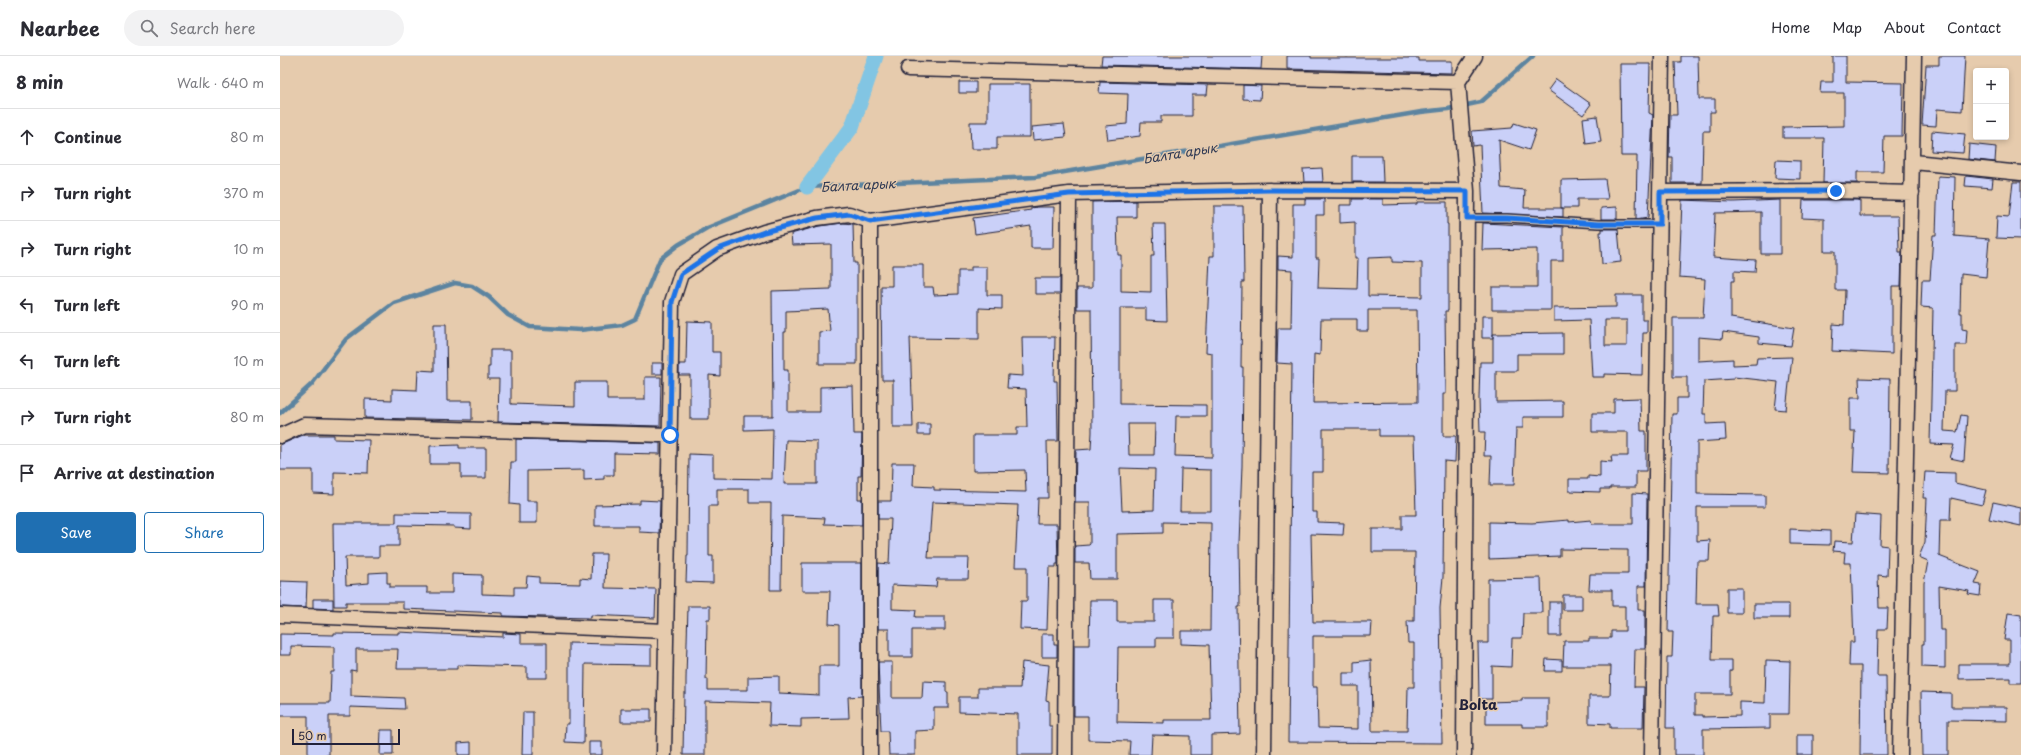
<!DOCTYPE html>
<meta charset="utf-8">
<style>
body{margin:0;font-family:"Playpen Sans",sans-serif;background:#f2f2f3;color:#2b2b33}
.controls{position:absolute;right:12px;top:12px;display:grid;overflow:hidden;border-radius:4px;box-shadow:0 2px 6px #0003}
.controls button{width:36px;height:36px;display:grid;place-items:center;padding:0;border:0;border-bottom:1px solid #e1e1e2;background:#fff;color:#2b2b33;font:20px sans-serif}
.scale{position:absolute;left:12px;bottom:10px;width:108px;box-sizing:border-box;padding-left:4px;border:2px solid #22223b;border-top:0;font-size:11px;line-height:14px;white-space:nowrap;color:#22223b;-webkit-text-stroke:3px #e6cbad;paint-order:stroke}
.stop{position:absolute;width:12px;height:12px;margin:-9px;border:3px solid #1a73e8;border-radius:50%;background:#fff}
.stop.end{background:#1a73e8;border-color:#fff;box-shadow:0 1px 4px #0008}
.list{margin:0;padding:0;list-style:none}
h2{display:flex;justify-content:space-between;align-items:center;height:52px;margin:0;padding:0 16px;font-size:17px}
h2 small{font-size:13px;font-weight:400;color:#7c7c81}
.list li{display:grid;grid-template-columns:26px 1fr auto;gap:12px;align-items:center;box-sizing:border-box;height:56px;padding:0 16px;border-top:1px solid #e1e1e2}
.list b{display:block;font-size:15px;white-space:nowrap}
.list em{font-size:13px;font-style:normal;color:#7c7c81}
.actions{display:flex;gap:8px;padding:12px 16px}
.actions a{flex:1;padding:9px 0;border:1px solid #1f6fb2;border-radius:4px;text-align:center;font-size:14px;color:#1f6fb2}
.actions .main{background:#1f6fb2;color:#fff}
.icon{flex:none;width:22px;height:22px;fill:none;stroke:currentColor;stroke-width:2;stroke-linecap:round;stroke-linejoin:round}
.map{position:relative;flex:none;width:1741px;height:699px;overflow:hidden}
header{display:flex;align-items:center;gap:24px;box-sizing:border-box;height:56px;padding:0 20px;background:#fff;border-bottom:1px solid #e1e1e2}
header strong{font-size:19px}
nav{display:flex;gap:22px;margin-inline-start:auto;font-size:14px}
.search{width:280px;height:36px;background:#f2f2f3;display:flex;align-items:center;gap:10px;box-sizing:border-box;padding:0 14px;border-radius:22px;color:#7c7c81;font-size:15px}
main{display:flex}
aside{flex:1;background:#fff}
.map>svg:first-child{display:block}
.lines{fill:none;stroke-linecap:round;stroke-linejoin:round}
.stream{stroke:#5c84a0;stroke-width:4.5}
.canal{stroke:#82c5e3;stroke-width:15}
.building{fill:#cad0f8;stroke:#22223b;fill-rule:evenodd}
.lane-casing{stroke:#22223b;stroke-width:10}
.street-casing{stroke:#22223b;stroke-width:17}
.lane{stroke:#e6cbad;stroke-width:7}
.street{stroke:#e6cbad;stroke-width:14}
.route{stroke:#1a73e8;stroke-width:5}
.labels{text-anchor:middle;stroke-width:3;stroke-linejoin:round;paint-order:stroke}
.water-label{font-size:13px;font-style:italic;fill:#303a54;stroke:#e6cbad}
.quarter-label{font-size:14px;font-weight:bold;fill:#22223b;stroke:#e6cbad}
</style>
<header>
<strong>Nearbee</strong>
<div class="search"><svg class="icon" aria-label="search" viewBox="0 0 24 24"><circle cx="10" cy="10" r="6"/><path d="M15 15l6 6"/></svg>Search here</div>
<nav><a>Home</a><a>Map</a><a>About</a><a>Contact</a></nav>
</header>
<main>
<aside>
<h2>8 min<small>Walk · 640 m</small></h2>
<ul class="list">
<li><svg class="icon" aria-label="ahead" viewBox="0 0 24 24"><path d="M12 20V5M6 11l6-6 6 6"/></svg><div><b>Continue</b></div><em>80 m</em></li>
<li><svg class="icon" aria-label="right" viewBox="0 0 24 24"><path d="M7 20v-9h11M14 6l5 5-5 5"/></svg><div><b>Turn right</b></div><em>370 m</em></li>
<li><svg class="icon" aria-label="right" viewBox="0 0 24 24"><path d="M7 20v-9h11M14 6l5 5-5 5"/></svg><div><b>Turn right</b></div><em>10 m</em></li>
<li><svg class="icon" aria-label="left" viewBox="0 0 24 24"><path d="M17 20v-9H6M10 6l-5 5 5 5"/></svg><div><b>Turn left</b></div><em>90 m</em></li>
<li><svg class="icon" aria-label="left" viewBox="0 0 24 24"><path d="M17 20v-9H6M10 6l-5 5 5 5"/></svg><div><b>Turn left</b></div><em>10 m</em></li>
<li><svg class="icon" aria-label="right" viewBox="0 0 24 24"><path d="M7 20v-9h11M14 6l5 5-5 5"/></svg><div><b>Turn right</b></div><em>80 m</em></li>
<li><svg class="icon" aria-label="arrive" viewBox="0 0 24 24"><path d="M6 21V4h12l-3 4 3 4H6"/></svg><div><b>Arrive at destination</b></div></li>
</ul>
<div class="actions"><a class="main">Save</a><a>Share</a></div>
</aside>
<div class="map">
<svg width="1741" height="699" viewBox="0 0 1741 699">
<rect width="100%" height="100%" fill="#e6cbad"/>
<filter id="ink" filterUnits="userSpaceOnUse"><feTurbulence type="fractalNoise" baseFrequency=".025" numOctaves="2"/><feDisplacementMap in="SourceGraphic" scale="8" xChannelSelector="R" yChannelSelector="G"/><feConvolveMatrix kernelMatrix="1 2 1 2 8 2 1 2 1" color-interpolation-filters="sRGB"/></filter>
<g filter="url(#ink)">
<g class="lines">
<path class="stream" d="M0,357L32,328L66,283L114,247L175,227L192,230L209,241L228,259L250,271L300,274L342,269L355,263L380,203L398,189L427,172L527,131L755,121L1141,56L1168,53L1201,46L1253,0"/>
<path class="canal" d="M527,131L572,71L596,0"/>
</g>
<path class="building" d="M822,0H982L981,13L821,9Z
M1007,0H1031V2H1139V5H1172V17L1007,13Z
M1401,0H1418L1419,43H1435V56H1430V75H1423L1422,127H1392V101H1389L1390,59H1397L1395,6H1401Z
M1553,0H1566V26L1623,27L1622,80H1604L1603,116H1577V127H1543L1544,82H1503V71L1564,70V37H1540L1541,26H1553Z
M1659,0H1685L1682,55L1657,53L1656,70L1642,69L1646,9H1659Z
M1340,8H1370L1369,57L1373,59L1368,161L1356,163L1357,100H1341Z
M1276,23L1311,48L1303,59L1268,34Z
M679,26H696V37H679Z
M820,26L928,29L927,39H912V60H881V66H861L860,80L828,84L826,70L847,68L848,38L819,37Z
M708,28H750V81H717V93H691L690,66H708Z
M963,29L981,30L980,44L963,43Z
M1317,60L1321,86L1306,88L1303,62Z
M1234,67L1256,74L1249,94L1219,84L1221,132L1245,134L1244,152H1283V161L1203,157L1200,89L1193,90L1192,75L1232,72Z
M784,68L786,81L753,84L752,71Z
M1652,75L1685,78L1683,97L1651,95Z
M1689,88L1716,91L1715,106L1688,103Z
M1072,100H1102L1103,126H1072Z
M1496,104L1520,105V123L1495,122Z
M1042,112L1043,126H1024L1023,113Z
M1658,120L1675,121L1674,180L1709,183L1706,221L1681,218L1680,257H1682V273L1687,274L1686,289H1675V335H1665L1664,375L1677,376L1681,359L1687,360L1684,405L1670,402L1674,389L1650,388L1653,252L1641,251L1642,224H1650L1653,179H1656Z
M1686,120L1713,123L1712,132L1685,130Z
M1325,123L1328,143H1297V152H1281V124Z
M1733,126H1741V183L1716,182L1717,160L1729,161Z
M1025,143H1044V159H1036V202H1039L1038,232L1077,233L1078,202H1075V166L1060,167V149H1072V143H1103V149L1137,148V146H1167V168H1168V255H1165L1166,338H1163V380H1176L1175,406L1164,405L1163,521L1160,552L1162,687L1008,686L1012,308L997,307L998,272H1011L1012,214L998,213V200L1013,201V148H1025ZM1112,201V206L1142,207V241L1088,240V202ZM1088,254H1137L1138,346L1033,347L1034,298L1040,299L1041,263H1077V275H1088ZM1043,373H1099V380H1134L1136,459H1122V473H1092V496H1135L1134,565H1127L1128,587H1134V631H1128L1127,675H1092L1091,604L1074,606V617H1063V630H1078V673L1038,672L1037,631H1033V580H1091L1092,566H1033L1031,478L1063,479L1064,467L1037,466V456H1032V416H1043Z
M1402,144L1453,146L1500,144V198H1481V156L1435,157L1433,201L1476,204L1475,216L1454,215V225H1451V262L1514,272L1511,290L1479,287V281L1443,276L1442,283L1418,281V305L1453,303V309L1476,308L1477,302L1512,301L1506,354L1495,353L1498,326L1454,321V323L1424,325L1423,358H1426V368L1445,367L1446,384L1417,386V438L1485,439V451H1417V485L1430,484L1429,505H1417L1416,548H1438L1439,560H1433L1432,604H1452V615H1450V638H1415V659H1423V661L1460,660V646L1485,647L1486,604L1510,605L1509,658H1490V672L1423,673V699H1394V672H1386L1387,601H1392L1393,576H1388L1392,358H1397V342H1407V321H1393V262H1423L1425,223L1399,221Z
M1523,144H1577L1580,145V160H1618L1619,196H1622L1621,230H1612V298L1552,295L1553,268L1564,269L1565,234H1555V195H1544V163L1522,162Z
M856,145V161H837L838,199H841V235L871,236V200H874L873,168H885L887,265L866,264V252H840V348L926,349V360H896L895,400L932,401V297L926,296L930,200H934V150H963L964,226H962L961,311H963L962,410L959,487L960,551H958L960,678L931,679V699H910V680L872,679L871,699H849L850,685L808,684V660H794V589H809L810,544H837V566H874V544H894V582H876V591H838L837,666L884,667V664H931L929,589L901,588V575H930L931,467L883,466V477L837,478V523H810L809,507H795V490L809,489L810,488V446H795L796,394L811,393L812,376L811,253H797V232H812V146ZM848,368H875L874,399H849ZM840,412L875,413L874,454L842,455ZM901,413L931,414V455H900Z
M758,151H774L773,192H751V170L695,178L693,162L751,154V152Z
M1337,151V163H1321V152Z
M563,167L573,168L574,207H577V308H539V276L550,275L548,253L506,255V276H504V314H508V356H540V331L573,330L574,378H582L581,420H578V443H582V469L544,468L545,462L502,460L501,534H490L491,447H469V433H437V450H429V500H433V527L406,526L407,500H408L409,398L433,399V422L492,423L493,373L464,374V360H493L492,235L551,233V188L512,189L511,178L539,170ZM506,384L537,385V428H504Z
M1203,167L1283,171V205H1271V254H1212V231H1257V193L1202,194Z
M1322,173H1338L1341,206L1322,208L1320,176H1322Z
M612,209H643V231H653L654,239L678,238V215H691V211H707V239H722V253L699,252V283L630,282L633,371H613V324H602L601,230H612Z
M755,222H780V238H755Z
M1336,239H1362V264H1367V277H1363L1362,319L1324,318V321H1312L1309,264L1274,265V252L1336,251ZM1325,264H1347V290H1325Z
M1202,260H1213V282H1202Z
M407,265L432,266V296H440V320L429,319V363H410V319H399V308H406Z
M154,268H166L167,345H192V364L85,362V343L112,344V333L137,334L138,314L154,315Z
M1283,277V298H1237V315H1216V346L1283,345V361H1243V372H1236L1234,429H1210L1211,400H1204L1205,376H1200L1199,343L1200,306H1213V278Z
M742,281H775L774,325H777L778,385H767L768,442H758L757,468H777L778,508H776V511H769L767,574L740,573L741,545H747V511H735L738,449L652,446L648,502H689L688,523H657L656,531L612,529V553L636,554L635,561H665V574H632V601H609V573H598V507L609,508L611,463H598V445H611L612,407H634L633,430L654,431V434L746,436L745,414L693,415V379H737V371H747L746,333L727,332L728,319L743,320Z
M210,294H231V348L295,350V326H327V344H365V321H381L380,370L218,366L219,323H208V311H210Z
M372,307H382V318H372Z
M1579,322L1610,323L1609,417L1573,416L1575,375H1570V342H1580Z
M1360,342L1361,375H1366V415H1356V431H1330V433H1320V436L1289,435V423H1308V420L1320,421V405L1332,406L1331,400H1348V376H1312V357H1334V343Z
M638,368H650V379H638Z
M23,379H54V383L89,384L88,417L54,416V438L33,437V414H0V389Z
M236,383L380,387V398L334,397V419H324V423L304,424V414L247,415V445H257V467H239V449L230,448L231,406H236Z
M179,389V392H206V422H181V408H150V390Z
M1645,416L1675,417V427L1706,434L1702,449L1671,442L1670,464H1660L1659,500L1700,516L1695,528L1701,529L1700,540L1688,538L1689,535L1659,530L1660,574H1665V612L1642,611V588H1644V527L1648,505L1639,501L1645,486L1647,442H1643Z
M1353,437L1367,438L1366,530H1358V554H1365V593H1355L1354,631H1364L1363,672H1330V668L1309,667V640H1330L1331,610H1283L1284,585H1309V582H1331V575H1345V550H1332V534H1309L1310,518H1348V494L1280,493V500L1209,503V466L1252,467L1289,464V466L1311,464L1312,468H1353Z
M360,444L380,445L379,477L359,476V470H315V449L360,448Z
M1713,446L1741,452V470L1709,463Z
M116,457L191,458V473L174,472V470L119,469V490H99V501H65L66,529L89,527V517L107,516V527H110V531H147V537H172V518L202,519V538L234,539V531H246L247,520L259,521V527L300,528V522L311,523L312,498H326L325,532L376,533L375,562L311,559V562L223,560V557L123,553V546H66V550H54L53,467H116Z
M1575,458L1601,460L1600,489L1608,490L1607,520L1598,519L1599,552H1608L1607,573H1598L1597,620H1606L1607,699H1580L1581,610H1569L1570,586H1574L1571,507H1564L1565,496L1553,495L1554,485L1573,486Z
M1510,473L1550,475V489L1510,488Z
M522,507H582V640L568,641L569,662L521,663V671L489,670L490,647L425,645V699H403L404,637H406V623L408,550H430V563H427L426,623H428V634H468V621L499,620V637L539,639V610H559V569L549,568L550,535H522Z
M1261,522L1262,557H1243L1242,582H1232L1231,611L1212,610V643H1199L1198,587H1208V523Z
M0,525L27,526L26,552L0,551Z
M1447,532H1462V557H1447Z
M1283,539H1302V554H1283Z
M33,543H53V553L33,552Z
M1269,546H1281V580H1269Z
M1474,548H1509V562H1474Z
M1728,557L1741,559V627H1730V622L1679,623V608H1730V584H1724Z
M118,576L223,581V577L241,578V587H267V622H247V611L177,609V613H117L118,593H76V615L71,614V640L124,642L125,653L70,651V660H49V699H28V660H0V647H50L51,616H54V591L11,590V599H0V578L54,579V577L118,578Z
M762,578H774V589H777V601H762Z
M289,587L371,589V609L305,608L304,687L285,686L286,668H289Z
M1266,603L1282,604V615H1265Z
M598,606H612V642H642L643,625L666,626V636H668V652H654V674L635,675V699H609L608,675H601Z
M742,606L769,609L766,644L769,645V670H772V699H738V658L679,656V641H698V632H740Z
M1641,636L1671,637V651H1727V665L1668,664V699H1642Z
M1242,642H1268V671H1242V668H1206V646L1242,645Z
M341,653H371V666H341Z
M243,656H253V699H242Z
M101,674H113V699H100Z
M1517,679H1533V699H1517Z
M191,686V699H178V687Z
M309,686H322V699H309Z"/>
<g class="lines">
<defs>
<path id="lane" d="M1187,162H1227L1318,168H1379"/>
<path id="street" d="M628,13L1178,26
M1634,106L1741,117
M1380,136L1555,135L1632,137
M0,380L24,369L390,379
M0,559L386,575
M384,699L392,246L401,218L437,193L484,176L537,162L569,158L590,165L789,138L990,134L1187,135
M590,699V165
M785,699L789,138
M984,699L990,134
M1184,699L1187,135L1178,26L1195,0
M1372,699L1382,0
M1620,699L1634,0"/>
</defs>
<use href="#lane" class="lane-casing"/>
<use href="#street" class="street-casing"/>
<use href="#lane" class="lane"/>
<use href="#street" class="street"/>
</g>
</g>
<g class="lines" filter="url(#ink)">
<path class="route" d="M390,379L392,246L401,218L438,193L484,176L537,162L569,158L590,165L789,138L990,134L1187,135V162H1227L1318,168H1380V136L1556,135"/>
</g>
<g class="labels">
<g class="water-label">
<text transform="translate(900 97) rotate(-9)" y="5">Балта арык</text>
<text transform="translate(578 129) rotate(-3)" y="5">Балта арык</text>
</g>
<g class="quarter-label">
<text x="1198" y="654">Bolta</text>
</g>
</g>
</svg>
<div class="controls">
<button>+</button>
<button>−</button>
</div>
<div class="scale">50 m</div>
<div class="stop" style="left:390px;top:379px"></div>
<div class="stop end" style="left:1556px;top:135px"></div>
</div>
</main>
